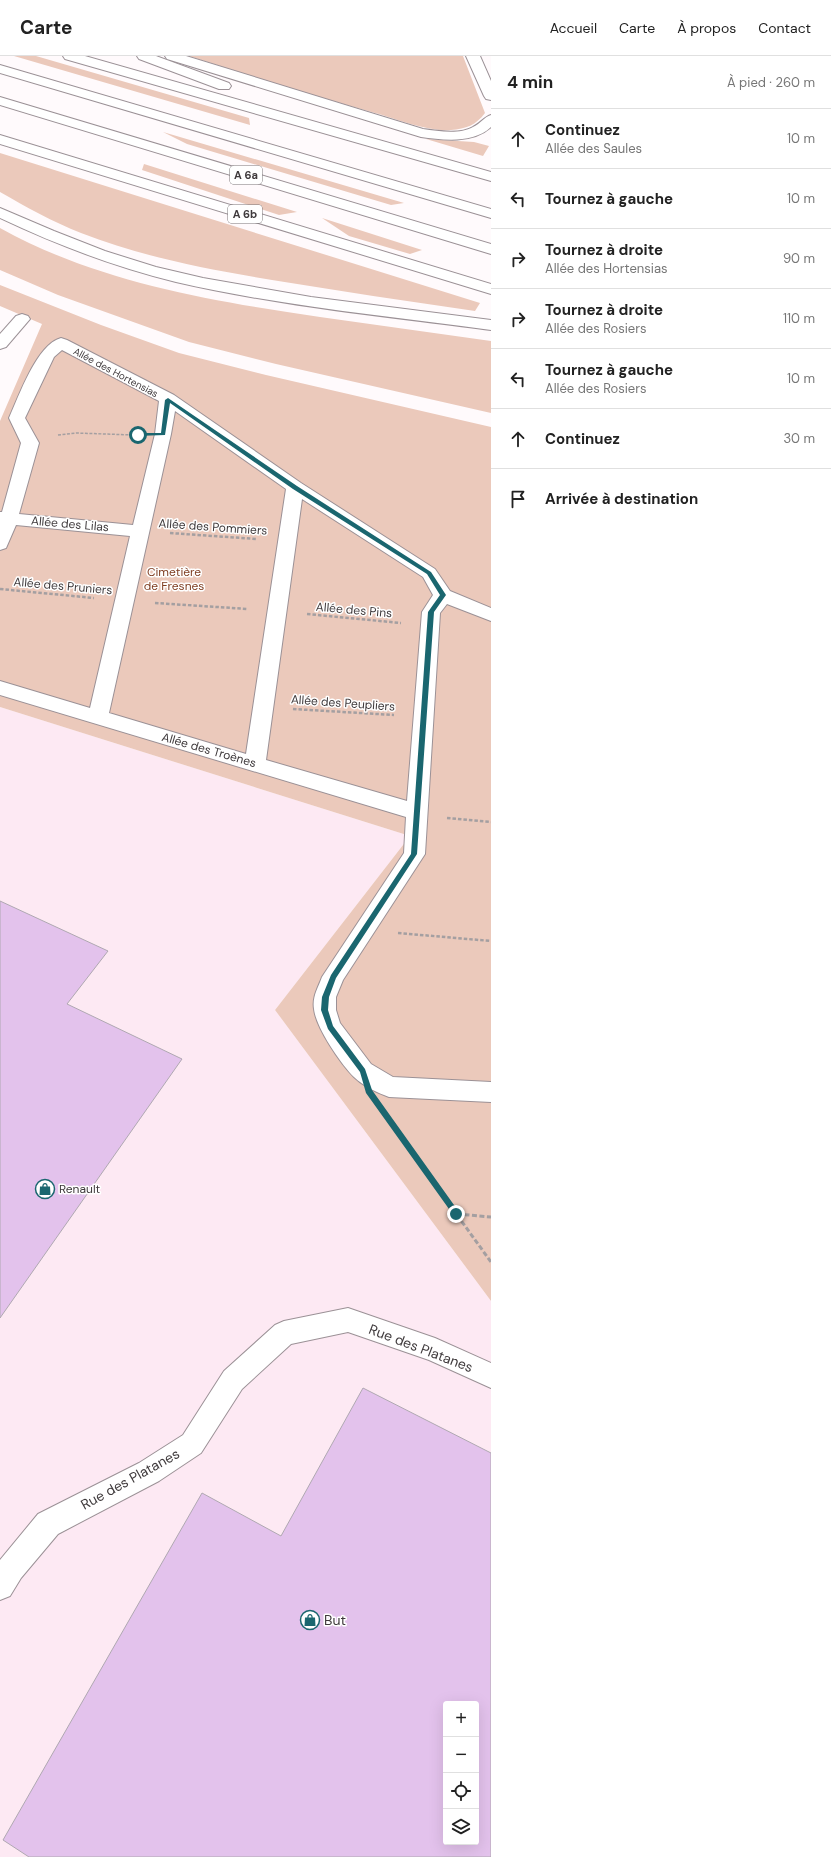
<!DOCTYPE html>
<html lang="fr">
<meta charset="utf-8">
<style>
body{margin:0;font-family:"DM Sans",sans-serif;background:#f2f2f2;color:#222}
.controls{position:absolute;right:12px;bottom:12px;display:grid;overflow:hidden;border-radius:4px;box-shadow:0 4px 16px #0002}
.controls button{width:36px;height:36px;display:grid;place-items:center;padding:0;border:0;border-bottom:1px solid #e0e0e0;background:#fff;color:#222;font:20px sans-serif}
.stop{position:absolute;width:12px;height:12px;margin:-9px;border:3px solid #1a666f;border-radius:50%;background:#fff}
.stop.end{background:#1a666f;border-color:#fff;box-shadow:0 1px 4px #0008}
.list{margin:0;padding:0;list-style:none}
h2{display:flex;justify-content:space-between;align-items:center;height:52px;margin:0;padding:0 16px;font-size:17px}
h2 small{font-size:13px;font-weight:400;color:#767676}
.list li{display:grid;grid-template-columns:26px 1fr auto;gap:12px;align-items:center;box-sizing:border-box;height:60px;padding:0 16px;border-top:1px solid #e0e0e0}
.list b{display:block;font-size:15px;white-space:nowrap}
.list p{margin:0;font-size:13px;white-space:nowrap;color:#767676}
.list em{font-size:13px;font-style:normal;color:#767676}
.icon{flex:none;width:22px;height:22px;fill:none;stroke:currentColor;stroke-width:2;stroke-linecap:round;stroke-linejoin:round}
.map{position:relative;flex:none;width:491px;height:1801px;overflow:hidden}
header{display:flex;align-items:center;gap:24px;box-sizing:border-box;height:56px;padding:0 20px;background:#fff;border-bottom:1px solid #e0e0e0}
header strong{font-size:19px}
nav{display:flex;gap:22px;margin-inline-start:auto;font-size:14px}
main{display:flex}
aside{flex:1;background:#fff}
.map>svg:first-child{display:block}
.built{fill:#fde9f3;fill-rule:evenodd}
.green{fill:#ebc9bb}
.building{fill:#e3c2ec;stroke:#afa8b1;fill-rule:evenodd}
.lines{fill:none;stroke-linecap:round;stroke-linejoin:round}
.lane-casing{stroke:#9b9196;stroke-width:2}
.street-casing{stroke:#9b9196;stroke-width:2}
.highway-casing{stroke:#9b9196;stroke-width:2}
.path-far2{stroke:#a49fa1;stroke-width:1.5;stroke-dasharray:3 1.5;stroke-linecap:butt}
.path-far1{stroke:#a49fa1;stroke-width:2.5;stroke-dasharray:3.5 2;stroke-linecap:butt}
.path{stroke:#a49fa1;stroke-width:3;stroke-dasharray:5 2.5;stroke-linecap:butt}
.lane{fill:#fff;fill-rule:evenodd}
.street{fill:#fff;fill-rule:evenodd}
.highway{fill:#fff;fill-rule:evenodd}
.route{fill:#1a666f}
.labels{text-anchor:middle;stroke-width:3;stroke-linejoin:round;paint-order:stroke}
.far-street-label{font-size:10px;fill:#3f3a3c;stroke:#fff}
.shield{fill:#fff;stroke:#797576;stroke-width:1}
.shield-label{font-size:11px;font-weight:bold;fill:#3f3a3c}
.street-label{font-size:12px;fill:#3f3a3c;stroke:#fff}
.park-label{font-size:12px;fill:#7f3e22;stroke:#fff}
.poi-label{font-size:12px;fill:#3f3a3c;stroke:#fff;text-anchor:start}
.near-street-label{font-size:14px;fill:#3f3a3c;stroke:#fff}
.near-poi-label{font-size:14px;fill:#3f3a3c;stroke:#fff;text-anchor:start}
</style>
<header>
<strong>Carte</strong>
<nav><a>Accueil</a><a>Carte</a><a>À propos</a><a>Contact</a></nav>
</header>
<main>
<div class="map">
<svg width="491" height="1801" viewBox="0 0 491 1801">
<rect width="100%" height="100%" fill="#fffafc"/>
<path class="built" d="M0,651L410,780L275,954L491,1245V1801H0ZM446,1648H476V1786H446Z"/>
<path class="green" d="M14,0H36L249,62L250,69Z
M189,0H463L485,57C476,69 466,73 451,74C428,76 397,63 375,57C312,39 251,20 189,0Z
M163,76L404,147L391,149L187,88Z
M426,83L474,86L489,90L483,100Z
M0,97L480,247L475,255C407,245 339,235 272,224C207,213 142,201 81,177C53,166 26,151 0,136Z
M144,108L297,156L279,159L142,114Z
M322,162L422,194L410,198L349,180Z
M0,172C97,226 211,245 320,261C377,269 434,277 491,285V357L276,308L189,286L58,239L0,214Z
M0,229L101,269L179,297L266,319L491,371V1245L275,954L410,780L0,651V365L42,268L0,250Z"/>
<path class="building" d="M0,845L108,895L67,948L182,1003L0,1262Z
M363,1332L491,1397V1801H29L3,1784L202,1437L281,1480ZM446,1648H476V1786H446Z"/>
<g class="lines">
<defs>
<path id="lane" d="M165,0H186L423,73C438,75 459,79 473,71C480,68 484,61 491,59V71C473,88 443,84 421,81L167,3Z
M466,0H480L491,25V44L486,43L484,40Z
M61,282L67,284L174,339L301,427L435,513L450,535L491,552V565L447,548L440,557L425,798L343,924L336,941V954L340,967L371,1008L393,1021L491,1026V1046L389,1041C378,1037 363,1030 354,1021C341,1008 316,972 314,953C312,941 318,932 322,921L404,797L406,761L0,639V625L90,652L130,480L16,469L6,492L0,494V456H2L21,387L9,362C19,340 37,288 61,282ZM62,294L159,345L155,378L133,469L19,458L39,387L25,362L54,301ZM175,355L286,433L246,698L109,657L171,378ZM302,443L423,521L433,539L422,556L407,745L266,704Z
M348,1252L435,1282L491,1307V1332L429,1304L348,1276L291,1288L242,1333L201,1397L159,1425L58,1478L21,1522L10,1540L0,1544V1504L38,1458L139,1407L183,1379L224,1315L275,1269L284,1265Z"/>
<path id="street" d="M22,258L28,260L30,263L6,291L0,293V278L16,260Z"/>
<path id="highway" d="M63,0H85L491,116V125L65,3Z
M137,0H156L229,27L231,30L229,33H219L139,3Z
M0,9L491,153V162L0,17Z
M0,41L491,188V198L0,49Z
M0,79L491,228V238L0,88Z
M0,152L54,175L105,195L156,211L203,222L311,241L491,264V274C386,260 280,250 176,226C115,211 57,189 0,162Z"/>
</defs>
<use href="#lane" class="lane-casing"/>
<use href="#street" class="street-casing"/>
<use href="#highway" class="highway-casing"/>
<path class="path-far2" d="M58,379L76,377L134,379"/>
<path class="path-far1" d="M170,477L257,483
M0,533L94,542
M155,547L248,553
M307,558L401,567
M293,653L394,659
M447,762L491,766
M398,877L491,885"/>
<path class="path" d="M387,1062L491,1206
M457,1158L491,1161"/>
<use href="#lane" class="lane"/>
<use href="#street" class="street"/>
<use href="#highway" class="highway"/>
</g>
<path class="route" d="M168,342L297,430L431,516L446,539L434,556L417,798L336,922L329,941L328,954L333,970L365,1013L372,1034L459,1156L460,1158L456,1161L454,1160L366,1037L360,1016L328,973L321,954L322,941L331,919L411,798L428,556L440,539L427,518L293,433L170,347L165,379L136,380L138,377H161L165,344Z"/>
<defs>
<symbol id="shop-ring" viewBox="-11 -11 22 22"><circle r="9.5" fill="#fff" stroke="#1a666f" stroke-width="1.5"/><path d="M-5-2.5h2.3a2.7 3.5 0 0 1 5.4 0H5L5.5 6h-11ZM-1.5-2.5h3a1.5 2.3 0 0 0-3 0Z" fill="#1a666f"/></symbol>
</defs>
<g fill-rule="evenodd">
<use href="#shop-ring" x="34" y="1122" width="22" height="22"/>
<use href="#shop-ring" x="299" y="1553" width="22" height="22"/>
</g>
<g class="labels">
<g class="far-street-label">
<text transform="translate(116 316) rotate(28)" y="4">Allée des Hortensias</text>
</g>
<g class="shield">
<rect x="230" y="110" width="32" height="18" rx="3"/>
<rect x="228" y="149" width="34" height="18" rx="3"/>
</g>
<g class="shield-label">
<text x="246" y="123">A 6a</text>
<text x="245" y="162">A 6b</text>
</g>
<g class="street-label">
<text transform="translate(70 468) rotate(5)" y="4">Allée des Lilas</text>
<text transform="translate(213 471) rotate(4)" y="4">Allée des Pommiers</text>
<text transform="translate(63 530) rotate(5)" y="4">Allée des Pruniers</text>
<text transform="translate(354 554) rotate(5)" y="4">Allée des Pins</text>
<text transform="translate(343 647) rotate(4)" y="4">Allée des Peupliers</text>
<text transform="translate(209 694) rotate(16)" y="4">Allée des Troènes</text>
</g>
<g class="park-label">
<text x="174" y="520">Cimetière<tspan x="174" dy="14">de Fresnes</tspan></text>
</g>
<g class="poi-label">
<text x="59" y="1137">Renault</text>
</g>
<g class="near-street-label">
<text transform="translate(421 1292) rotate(21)" y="5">Rue des Platanes</text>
<text transform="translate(130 1423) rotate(-29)" y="5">Rue des Platanes</text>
</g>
<g class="near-poi-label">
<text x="324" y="1569">But</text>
</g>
</g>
</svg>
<div class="controls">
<button>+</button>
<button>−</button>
<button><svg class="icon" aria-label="locate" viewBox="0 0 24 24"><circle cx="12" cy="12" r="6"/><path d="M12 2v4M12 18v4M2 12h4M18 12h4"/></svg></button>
<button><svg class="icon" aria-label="layers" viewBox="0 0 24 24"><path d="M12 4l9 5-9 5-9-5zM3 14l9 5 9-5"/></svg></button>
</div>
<div class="stop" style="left:138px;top:379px"></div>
<div class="stop end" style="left:456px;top:1158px"></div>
</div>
<aside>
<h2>4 min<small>À pied · 260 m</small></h2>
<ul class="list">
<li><svg class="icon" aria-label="ahead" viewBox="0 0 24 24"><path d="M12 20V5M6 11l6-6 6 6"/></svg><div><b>Continuez</b><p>Allée des Saules</p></div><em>10 m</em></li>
<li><svg class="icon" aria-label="left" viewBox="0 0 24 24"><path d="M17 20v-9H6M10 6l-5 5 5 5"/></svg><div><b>Tournez à gauche</b></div><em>10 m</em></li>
<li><svg class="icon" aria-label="right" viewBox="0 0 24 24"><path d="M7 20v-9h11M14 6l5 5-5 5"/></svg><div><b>Tournez à droite</b><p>Allée des Hortensias</p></div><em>90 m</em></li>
<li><svg class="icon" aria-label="right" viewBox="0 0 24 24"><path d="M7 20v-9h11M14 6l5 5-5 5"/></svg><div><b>Tournez à droite</b><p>Allée des Rosiers</p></div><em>110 m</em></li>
<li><svg class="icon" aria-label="left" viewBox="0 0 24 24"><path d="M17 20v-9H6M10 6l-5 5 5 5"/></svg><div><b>Tournez à gauche</b><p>Allée des Rosiers</p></div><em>10 m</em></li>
<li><svg class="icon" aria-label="ahead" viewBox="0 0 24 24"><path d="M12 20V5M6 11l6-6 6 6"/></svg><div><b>Continuez</b></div><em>30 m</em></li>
<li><svg class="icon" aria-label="arrive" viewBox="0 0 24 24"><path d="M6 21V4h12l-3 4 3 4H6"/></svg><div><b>Arrivée à destination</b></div></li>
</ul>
</aside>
</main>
